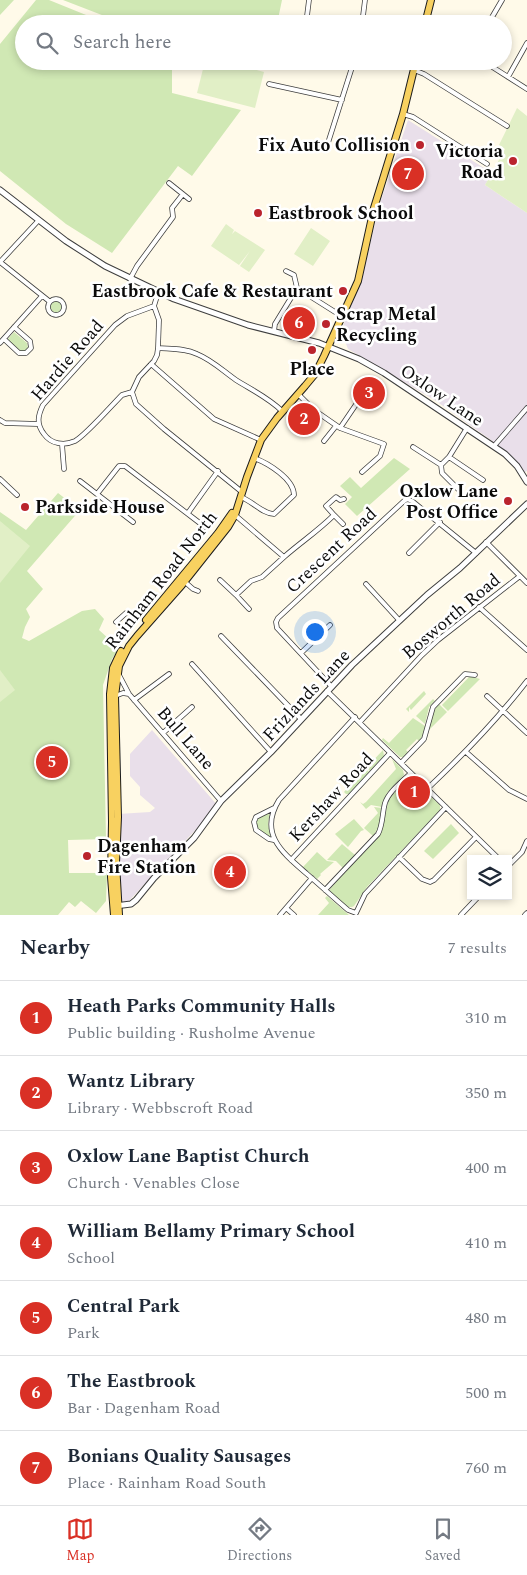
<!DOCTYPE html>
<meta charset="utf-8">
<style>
body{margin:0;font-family:Spectral,serif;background:#f2f2f3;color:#1f2937}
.controls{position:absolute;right:15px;bottom:15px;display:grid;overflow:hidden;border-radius:0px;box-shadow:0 2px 8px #0003}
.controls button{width:45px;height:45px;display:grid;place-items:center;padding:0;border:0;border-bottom:1px solid #e0e1e3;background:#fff;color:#1f2937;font:25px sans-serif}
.you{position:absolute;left:314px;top:631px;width:18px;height:18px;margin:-12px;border:4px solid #fff;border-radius:50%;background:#1a73e8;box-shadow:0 0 0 8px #1a73e833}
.badge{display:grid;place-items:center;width:32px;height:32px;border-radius:50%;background:#d93025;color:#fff;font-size:16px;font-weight:700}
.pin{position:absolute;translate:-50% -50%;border:2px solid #fff;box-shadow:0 1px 5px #0006}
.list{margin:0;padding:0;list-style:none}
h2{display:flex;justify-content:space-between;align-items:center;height:65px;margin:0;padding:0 20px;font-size:21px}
h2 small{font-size:16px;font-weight:400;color:#747a83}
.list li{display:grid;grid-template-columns:32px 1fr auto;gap:15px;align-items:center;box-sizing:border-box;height:75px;padding:0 20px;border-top:1px solid #e0e1e3}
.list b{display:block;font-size:19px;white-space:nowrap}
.list p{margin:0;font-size:16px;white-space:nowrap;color:#747a83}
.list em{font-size:16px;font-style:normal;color:#747a83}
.icon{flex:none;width:28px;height:28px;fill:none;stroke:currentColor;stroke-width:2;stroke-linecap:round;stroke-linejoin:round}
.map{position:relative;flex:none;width:527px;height:915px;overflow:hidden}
.search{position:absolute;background:#fff;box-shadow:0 2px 8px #0003;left:15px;right:15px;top:15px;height:55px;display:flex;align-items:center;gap:12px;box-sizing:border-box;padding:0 18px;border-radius:28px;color:#747a83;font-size:19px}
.sheet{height:590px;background:#fff}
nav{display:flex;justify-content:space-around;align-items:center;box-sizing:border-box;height:70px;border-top:1px solid #e0e1e3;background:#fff;font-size:14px;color:#747a83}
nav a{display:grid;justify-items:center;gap:2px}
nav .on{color:#d93025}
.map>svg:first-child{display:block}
.industrial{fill:#e9dfea}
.green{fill:#d0e8b4}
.pitch{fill:#e1efc6}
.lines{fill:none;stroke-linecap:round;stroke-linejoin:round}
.minor-casing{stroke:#3e3e3e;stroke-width:5.5}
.tertiary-casing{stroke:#3e3e3e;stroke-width:7}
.primary-casing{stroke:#1c1c1c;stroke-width:8}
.minor{stroke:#fff;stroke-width:4}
.tertiary{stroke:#fff;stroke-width:5}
.primary{stroke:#f8d160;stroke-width:6}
.poi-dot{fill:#ba242d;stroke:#fff;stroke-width:2}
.labels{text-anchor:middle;stroke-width:5;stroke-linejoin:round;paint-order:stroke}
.poi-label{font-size:18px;font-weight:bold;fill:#0b0b0b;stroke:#fff;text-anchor:end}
.street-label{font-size:18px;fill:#0b0b0b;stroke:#fff}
</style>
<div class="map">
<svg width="527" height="915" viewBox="0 0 527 915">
<rect width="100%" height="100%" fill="#fffae9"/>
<path class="industrial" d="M408,120L492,173L485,185L527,213V471L523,473L498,445L436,401L348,349L341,331L362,278L380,203Z
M152,730L218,806L126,904L119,902L121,888L118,814L150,812L155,808L140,795V787L130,776V754Z"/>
<path class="green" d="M0,0H14L0,15Z
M36,0H49L91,17L114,24H24V61H172V93L241,110L192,176L178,166L112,253L66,224L0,171V44Z
M63,0H282L277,24H139L107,17Z
M49 307a7 7 0 1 1 14 0a7 7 0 1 1-14 0Z
M14,332L27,343L28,348L25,352L20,351L7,340Z
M394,458L410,469L357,516L345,504L352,497L340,486L350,477L361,488Z
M58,493L80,510L27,571L43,589L26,609L30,617L25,627L22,638L29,641L82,611L95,609L104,619L99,630L119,648L112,659L103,685L106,839L68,840L69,873H107L106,901L96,913L81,901L75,907L69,902L58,915H0V512L26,530Z
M470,676L480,679L448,711L442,705Z
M424,691L426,694L411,710L409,707V712L406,709Z
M433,699L435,701L429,707L425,724L416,716Z
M438,703L447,712L428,731L432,711Z
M413,718L425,726L423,735L419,741L417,739L406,750L408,752L403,757H400L382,740L383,738L389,743Z
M383,750L384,756L370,771L366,768Z
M392,759L403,770L404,775L387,793L382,807L371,805L366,809L360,802L363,804L366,802L396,769Z
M366,768L369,772L349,794H346L344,792Z
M410,778L440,805V810L367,887L354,906L352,907H347L330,892V889L381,833L389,798Z
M374,807L382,808L379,827L373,836L364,828L378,813Z
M270,812L268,824L271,837H269L257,829C255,816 259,817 270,812Z
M354,819L364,830L361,831L348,847L335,834Z
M451,824L459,833L433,859L424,851Z
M342,844L355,855L343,868L336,861L327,860Z
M317,852L327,861L334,862L320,874L321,875L317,879L303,867Z
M327,896L349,915H318L329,903L325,898Z"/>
<path class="pitch" d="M205,61H223L264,72L255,108L197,93Z
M517,108L527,116V213L485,185L505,149L499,145Z
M226,224L234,230L232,234L235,231L265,250L249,272L240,266L250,251L239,265L211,246Z
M311,228L330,241L313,266L294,254Z
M0,521L30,546L0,583Z
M0,670L15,690L0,702Z"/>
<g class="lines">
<defs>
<path id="minor" d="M283,24H284
M306,24L309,0
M362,24L365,0
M414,24L415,21
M488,24L502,0
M398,61L415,67
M483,61L527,89
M414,70L424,74L507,126
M508,77L527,43
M269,84L342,100
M403,114L413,117L487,164
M327,146L354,61
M169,183L189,199
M38,221L0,262L49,301
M286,271L294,275L297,288
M130,279L137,266L173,217L172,208L183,194
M158,293L154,306L159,320L158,348L157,355L154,361L139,377L132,392L136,404L164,429L242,492
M48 307a8 8 0 1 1 16 0a8 8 0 1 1-16 0Z
M274,331L275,324L297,288L343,317
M4,339L19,353H26L31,348L30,341L14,327
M0,343L42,296
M158,348C171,349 185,348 197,354C212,360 223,371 236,380C252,390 269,398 282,411
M151,364L214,419L261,440
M132,392L122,395C113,404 85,436 75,441C64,446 51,444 44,434C36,424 38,415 43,405L115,325L127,316L154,306
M298,394L314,410L340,428L384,444L380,456L362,472
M0,420L5,423L38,424
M340,428L357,403
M324,441L336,426
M62,444L64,469
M494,446L527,408
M413,447L441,465
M449,457L483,480
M441,465L449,457L467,428
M441,465L442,473L458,489
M0,479L17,495
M80,481L133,522
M97,494L119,466H125L205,527
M241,497C252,501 263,514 274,514L294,495C294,479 268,463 254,458
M188,513L218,471
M235,515L284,557C301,542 318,531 334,515L326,506L336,497L340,500L344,499
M334,515L343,524
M486,542L527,583
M409,553L440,522
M220,580L236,595
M185,582L193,589L198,591
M366,584L399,620
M479,607L527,650
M249,609L236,595L251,581L262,577L284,557
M116,622L126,613
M221,636L301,719
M301,653L330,625
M192,664L271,752
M119,675L129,694L221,801
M331,686L277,628L276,622L278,618L404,501L407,499L412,501L476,553
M327,691L499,859
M115,696L123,693L129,694
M487,696L527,733
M134,700L169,674
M355,717L279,800C258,834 283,853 307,874C321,886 334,898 348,910L356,913
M360,722L422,655L438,640L520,576
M163,733L192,707
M466,752L509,790L527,799
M401,763L424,739L433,707L465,674L475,675
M427,789C463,755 497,720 527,681
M274,808L256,817L254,822L256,830L269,839L274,840
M399,857L422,879L430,882L434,880L476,837
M291,860L390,753
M508,866L522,852L527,841
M325,890L378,834C383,825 382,814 385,803C389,791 402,782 411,773
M286,908L294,915
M356,913L365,894L446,807
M280,915L312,878
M461,915L479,896
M525,915L527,913"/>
<path id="tertiary" d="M0,190L66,241L105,266L174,299L248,325L319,343L359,359L384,373L505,454L517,466L527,482
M115,906L131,904L136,900L154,878L194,838L221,801L271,752L352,665L427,595L460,568L527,504"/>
<path id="primary" d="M425,24L431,0
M146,620L218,533L232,513
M114,915L111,877L112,822L110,694L113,668L121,651
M119,915L116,863L118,817L115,696L119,666L129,646L137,636L182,585L228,527L235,515L247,477L261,440L277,418L305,386L315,374L324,356L358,281L374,208L403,114L416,61"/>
</defs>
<use href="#minor" class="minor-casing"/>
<use href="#tertiary" class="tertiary-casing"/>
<use href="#primary" class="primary-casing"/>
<use href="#minor" class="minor"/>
<use href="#tertiary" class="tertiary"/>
<use href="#primary" class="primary"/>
</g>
<g class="poi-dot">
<circle cx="420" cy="145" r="5"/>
<circle cx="513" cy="161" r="5"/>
<circle cx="258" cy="213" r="5"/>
<circle cx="343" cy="291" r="5"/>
<circle cx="326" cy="324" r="5"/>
<circle cx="312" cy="350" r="5"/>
<circle cx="508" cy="501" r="5"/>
<circle cx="25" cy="507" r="5"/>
<circle cx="87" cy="856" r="5"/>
</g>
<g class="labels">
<g class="poi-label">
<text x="410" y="151">Fix Auto Collision</text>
<text x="503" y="157">Victoria<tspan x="503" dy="21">Road</tspan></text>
<text x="268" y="219" text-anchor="start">Eastbrook School</text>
<text x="333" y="297">Eastbrook Cafe &amp; Restaurant</text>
<text x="336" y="320" text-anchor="start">Scrap Metal<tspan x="336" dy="21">Recycling</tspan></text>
<text x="312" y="375" text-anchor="middle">Place</text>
<text x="498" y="497">Oxlow Lane<tspan x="498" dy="21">Post Office</tspan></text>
<text x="35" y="513" text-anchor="start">Parkside House</text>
<text x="97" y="852" text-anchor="start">Dagenham<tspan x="97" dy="21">Fire Station</tspan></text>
</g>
<g class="street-label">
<text transform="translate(67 360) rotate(-49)" y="6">Hardie Road</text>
<text transform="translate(442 395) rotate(34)" y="6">Oxlow Lane</text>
<text transform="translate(331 550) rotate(-43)" y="6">Crescent Road</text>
<text transform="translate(161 580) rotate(-52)" y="6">Rainham Road North</text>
<text transform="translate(451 616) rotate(-40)" y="6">Bosworth Road</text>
<text transform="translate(306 695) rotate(-47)" y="6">Frizlands Lane</text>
<text transform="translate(186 738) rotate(49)" y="6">Bull Lane</text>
<text transform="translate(331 797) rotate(-47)" y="6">Kershaw Road</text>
</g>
</g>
</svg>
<div class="controls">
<button><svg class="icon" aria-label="layers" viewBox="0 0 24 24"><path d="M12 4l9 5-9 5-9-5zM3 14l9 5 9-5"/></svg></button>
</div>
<div class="you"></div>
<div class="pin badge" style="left:414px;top:792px">1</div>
<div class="pin badge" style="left:304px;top:419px">2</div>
<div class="pin badge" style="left:369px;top:393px">3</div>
<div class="pin badge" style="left:230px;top:872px">4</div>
<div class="pin badge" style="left:52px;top:762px">5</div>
<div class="pin badge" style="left:299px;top:323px">6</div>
<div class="pin badge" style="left:408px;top:174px">7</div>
<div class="search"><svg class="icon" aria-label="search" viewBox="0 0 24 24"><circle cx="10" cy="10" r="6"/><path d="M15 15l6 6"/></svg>Search here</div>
</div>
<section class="sheet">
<h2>Nearby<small>7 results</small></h2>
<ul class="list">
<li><span class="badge">1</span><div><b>Heath Parks Community Halls</b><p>Public building · Rusholme Avenue</p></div><em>310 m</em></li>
<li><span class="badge">2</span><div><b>Wantz Library</b><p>Library · Webbscroft Road</p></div><em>350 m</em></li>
<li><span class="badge">3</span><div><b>Oxlow Lane Baptist Church</b><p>Church · Venables Close</p></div><em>400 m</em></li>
<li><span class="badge">4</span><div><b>William Bellamy Primary School</b><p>School</p></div><em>410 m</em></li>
<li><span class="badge">5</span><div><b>Central Park</b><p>Park</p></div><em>480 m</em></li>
<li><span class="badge">6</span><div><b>The Eastbrook</b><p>Bar · Dagenham Road</p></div><em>500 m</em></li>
<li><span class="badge">7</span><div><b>Bonians Quality Sausages</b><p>Place · Rainham Road South</p></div><em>760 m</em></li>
</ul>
</section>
<nav>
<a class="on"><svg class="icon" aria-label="map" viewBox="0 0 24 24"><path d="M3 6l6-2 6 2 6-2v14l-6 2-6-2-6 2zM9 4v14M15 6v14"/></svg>Map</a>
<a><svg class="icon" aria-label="directions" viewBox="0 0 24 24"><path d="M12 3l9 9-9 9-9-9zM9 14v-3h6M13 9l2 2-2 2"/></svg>Directions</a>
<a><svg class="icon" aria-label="saved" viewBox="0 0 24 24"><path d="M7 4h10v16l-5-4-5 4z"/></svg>Saved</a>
</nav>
